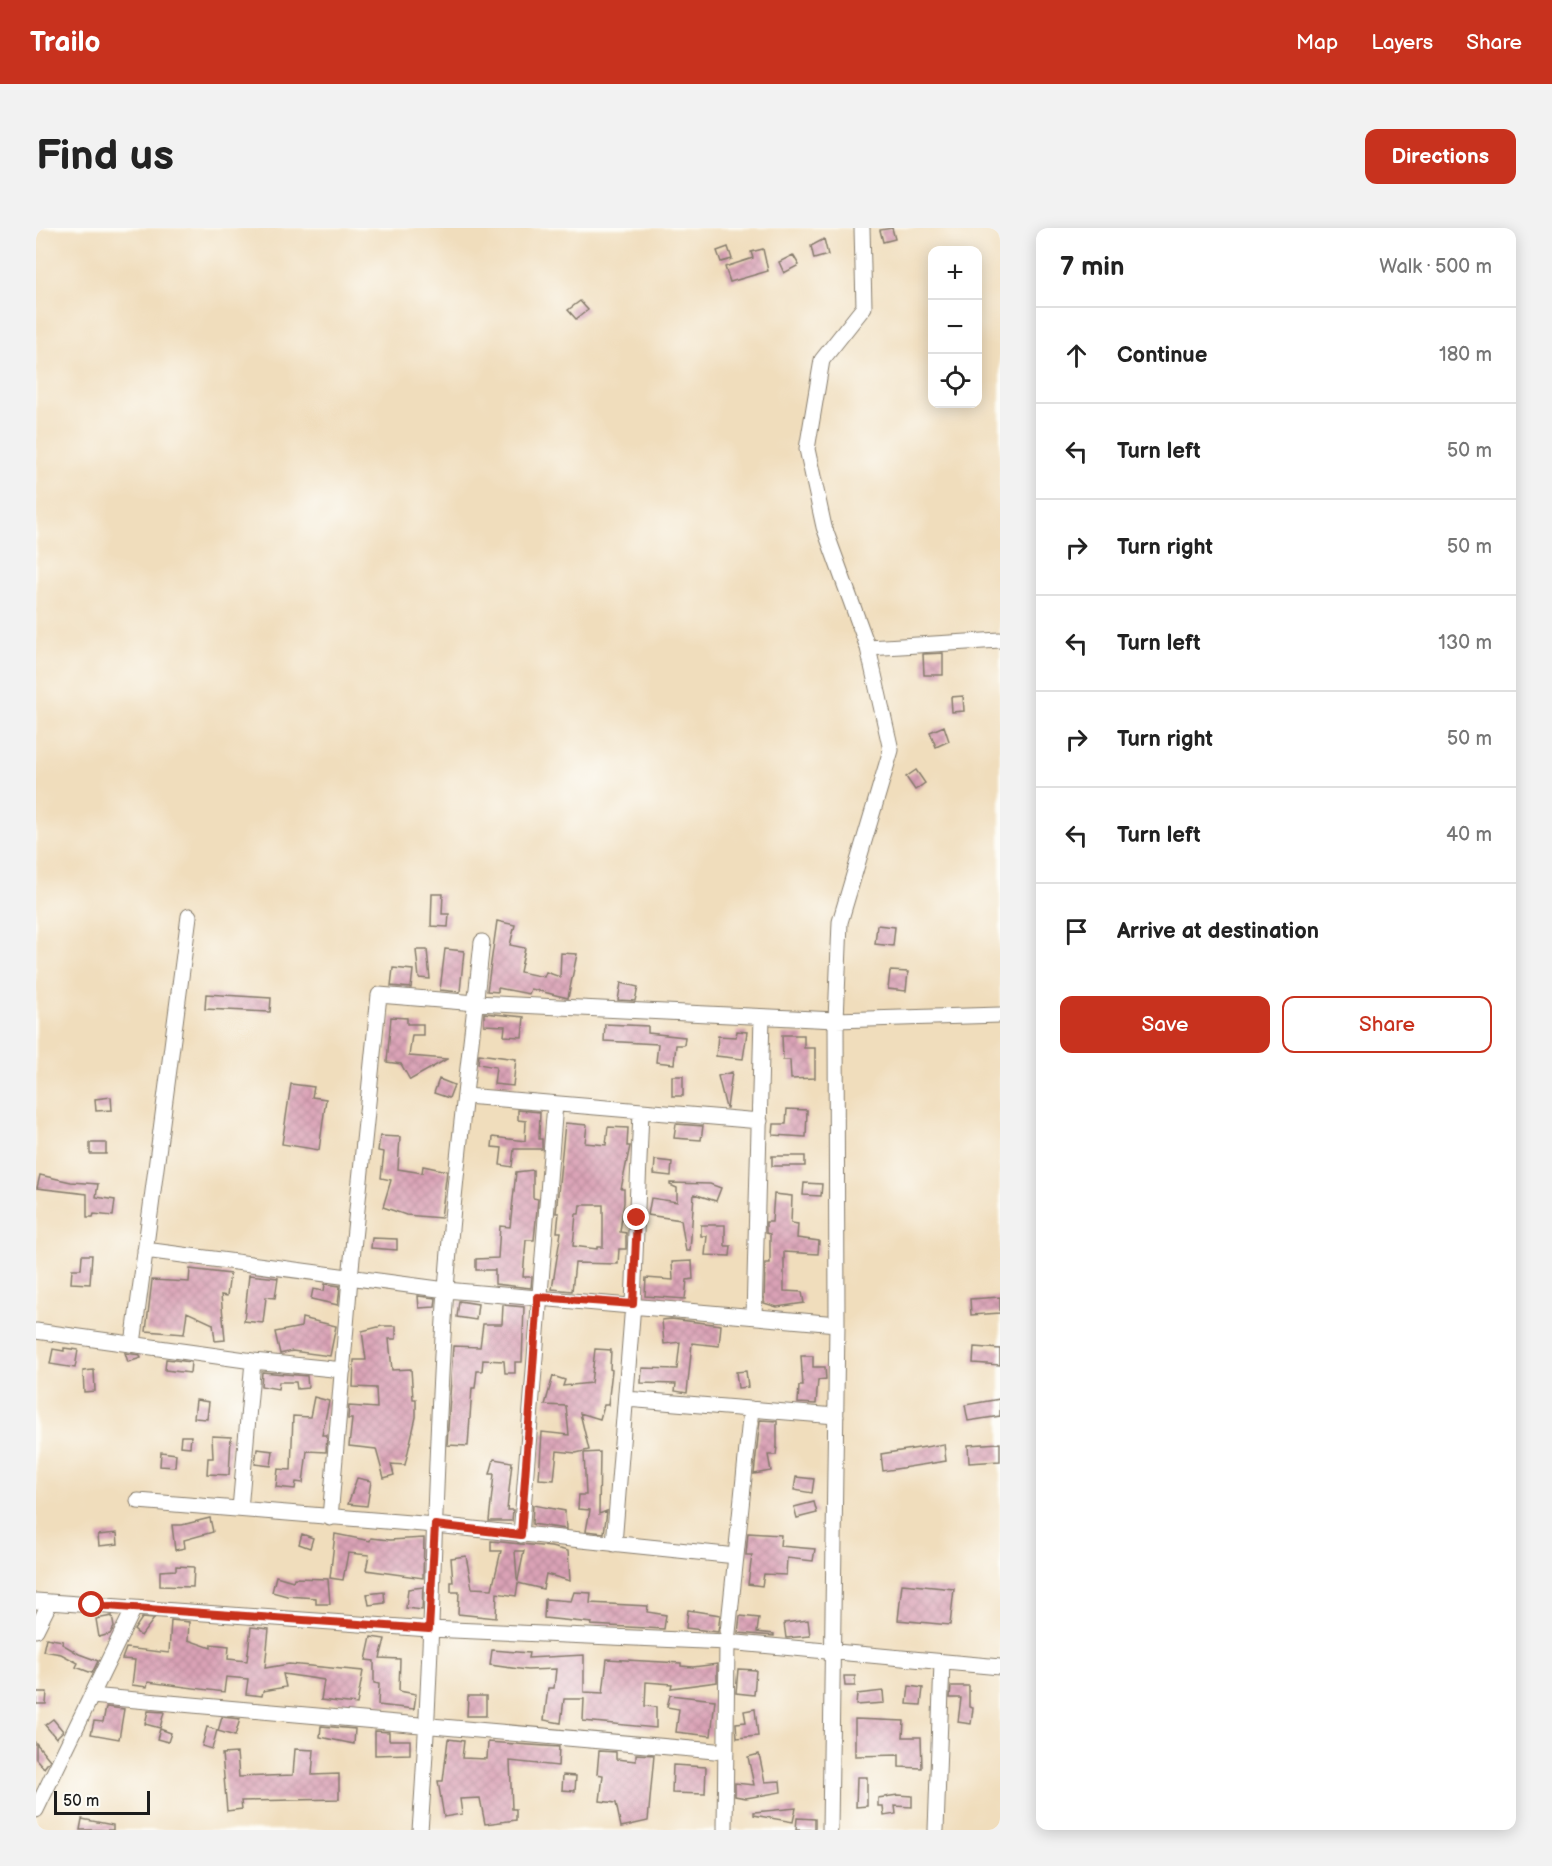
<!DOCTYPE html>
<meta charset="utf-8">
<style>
body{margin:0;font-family:"Balsamiq Sans",sans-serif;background:#f2f2f2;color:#222}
.controls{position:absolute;right:18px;top:18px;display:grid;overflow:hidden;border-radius:12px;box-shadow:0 3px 15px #0003}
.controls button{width:54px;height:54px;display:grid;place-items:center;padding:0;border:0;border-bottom:2px solid #e0e0e0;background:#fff;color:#222;font:30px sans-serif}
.scale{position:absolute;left:18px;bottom:15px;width:96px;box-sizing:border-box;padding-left:6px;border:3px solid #1c1c1c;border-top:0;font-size:16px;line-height:21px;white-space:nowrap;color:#1c1c1c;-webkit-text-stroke:4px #fdfcf7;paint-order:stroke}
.stop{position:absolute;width:18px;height:18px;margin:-14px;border:4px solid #c8321e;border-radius:50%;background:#fff}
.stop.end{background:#c8321e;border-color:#fff;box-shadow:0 2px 6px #0008}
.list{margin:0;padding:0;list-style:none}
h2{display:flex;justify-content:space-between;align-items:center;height:78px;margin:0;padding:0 24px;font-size:26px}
h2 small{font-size:20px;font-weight:400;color:#767676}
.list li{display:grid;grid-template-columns:39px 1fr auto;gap:18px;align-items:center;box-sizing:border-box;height:96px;padding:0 24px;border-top:2px solid #e0e0e0}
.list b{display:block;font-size:22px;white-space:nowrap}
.list em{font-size:20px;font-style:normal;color:#767676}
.actions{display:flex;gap:12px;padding:18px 24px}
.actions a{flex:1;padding:14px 0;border:2px solid #c8321e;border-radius:12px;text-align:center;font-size:21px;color:#c8321e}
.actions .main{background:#c8321e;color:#fff}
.icon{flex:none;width:33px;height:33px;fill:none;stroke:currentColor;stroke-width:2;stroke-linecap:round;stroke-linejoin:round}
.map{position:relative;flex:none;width:964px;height:1602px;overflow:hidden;border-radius:12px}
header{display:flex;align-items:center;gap:36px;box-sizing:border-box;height:84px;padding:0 30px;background:#c8321e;color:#fff}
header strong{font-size:28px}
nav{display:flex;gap:33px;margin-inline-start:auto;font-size:21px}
.intro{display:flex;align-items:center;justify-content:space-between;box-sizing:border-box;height:144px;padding:0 36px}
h1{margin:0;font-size:42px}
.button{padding:15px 27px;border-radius:12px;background:#c8321e;color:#fff;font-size:21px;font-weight:700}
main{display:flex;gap:36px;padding:0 36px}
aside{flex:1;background:#fff;border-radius:12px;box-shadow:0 3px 15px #0003}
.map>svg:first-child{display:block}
.building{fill:url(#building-cross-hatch);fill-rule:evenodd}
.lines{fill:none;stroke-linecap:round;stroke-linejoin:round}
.minor-casing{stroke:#867c6c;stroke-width:17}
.minor{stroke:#fff;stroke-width:15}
.route{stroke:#c8321e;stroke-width:8}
</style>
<header>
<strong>Trailo</strong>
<nav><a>Map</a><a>Layers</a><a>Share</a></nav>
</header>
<div class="intro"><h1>Find us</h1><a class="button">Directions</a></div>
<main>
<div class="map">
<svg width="964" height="1602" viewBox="0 0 964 1602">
<defs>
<pattern id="building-cross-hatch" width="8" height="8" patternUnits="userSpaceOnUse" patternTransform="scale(1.5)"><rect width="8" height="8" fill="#daa2b6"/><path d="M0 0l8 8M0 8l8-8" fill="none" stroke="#ba8b9c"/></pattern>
</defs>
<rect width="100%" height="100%" fill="#fdfcf7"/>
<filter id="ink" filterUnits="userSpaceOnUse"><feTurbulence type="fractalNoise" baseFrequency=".0167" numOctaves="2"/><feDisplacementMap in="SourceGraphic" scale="12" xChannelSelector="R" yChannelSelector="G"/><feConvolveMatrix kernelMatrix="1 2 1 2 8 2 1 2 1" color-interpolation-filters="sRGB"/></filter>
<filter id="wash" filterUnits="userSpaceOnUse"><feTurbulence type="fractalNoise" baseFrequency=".008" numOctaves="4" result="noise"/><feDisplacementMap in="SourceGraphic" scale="24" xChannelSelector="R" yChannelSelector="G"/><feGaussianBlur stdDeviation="1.35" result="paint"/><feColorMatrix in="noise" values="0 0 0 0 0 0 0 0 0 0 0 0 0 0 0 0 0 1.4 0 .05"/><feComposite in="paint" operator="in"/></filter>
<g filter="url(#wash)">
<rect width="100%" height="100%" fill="#f0ddbc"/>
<g id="blocks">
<path class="building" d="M856,0L859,11L847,14L844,2Z
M788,11L792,27L778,31L775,18Z
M692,19L696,31L685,34L681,23Z
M727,21L732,43L694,54L689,39L717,30L715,24Z
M757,27L763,37L748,45L743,34Z
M544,73L552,82L540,91L532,82Z
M907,425V447H888L887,426Z
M927,468L928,483L916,484L915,469Z
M908,498L913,513L900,519L894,504Z
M880,542L889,555L879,562L870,549Z
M396,666H407L406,686H413L412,699L395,698Z
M461,693L479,697L474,717L489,720L484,744L508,749L510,744L524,749L525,725L541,726L532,770L495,761L493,766L462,760V764L451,763Z
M841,697L859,699L857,718L839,716Z
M409,721L428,723L424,764L404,762Z
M380,722H391L394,751L383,750Z
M357,740L377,742L375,760L355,758Z
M854,743L872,744L870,763L852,761Z
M585,755L602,759L599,773L582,772Z
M170,766L235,770L234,784L169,781Z
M448,785L488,789L486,809L468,808L469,798L448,797Z
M355,789L371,790V796H387V807H376L373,828L411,831L374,852L365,836L351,834Z
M569,796L612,798V805L649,809L648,817H640L638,836L620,834L622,816L568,813Z
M701,803L711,804L707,831L680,828L682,808L700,809Z
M746,807H768V820H779V850L755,851L754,832H747Z
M443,826L480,831L477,858L458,856L460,839L442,836Z
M696,844L691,880H690L682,848Z
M636,848H647V868H636Z
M403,851L418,857L413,870L398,865Z
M255,856L278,859L276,869L290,871L283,922L246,916Z
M75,869L76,882L60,883L59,871Z
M751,881L771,882L770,909L737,907L738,896H750Z
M482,882L504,884L503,911H506V921H478L476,939L464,937L466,920L456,919L457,909L489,913L490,893L482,892Z
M529,895L551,897L549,915L570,917L572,899L592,900L591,918H594L585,961H588V974L584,1004L590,1005V1021H583L582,1036L539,1035L536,1063L516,1061L525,1004H521L523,985H520ZM544,977H567V1019H561V1021L537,1018L540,986H543Z
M640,896L667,898L665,912L638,910Z
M344,908L364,909L362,941L386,945L387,938L411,943L405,990L370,987L347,979L355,952L345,950L348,924L342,923Z
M54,915H70V926H54Z
M736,928H769V938H736Z
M619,932L636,934L635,948L618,946Z
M497,942V970L502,971L498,1012H490L487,1049H496L495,1060L459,1056V1042H440V1031L462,1030L464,998L474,999L480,944Z
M4,947L35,954L62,956L60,969L79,972L77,988L58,986L57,989H51V966L1,960Z
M634,955L674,956L685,960L680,973L658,966L654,1023H650L645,992L612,987L615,970L641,974V960L634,957Z
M768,955L786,956L785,968L767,967Z
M738,966L756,968L755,995L762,996L761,1010L783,1013L782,1026L748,1024V1063L766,1064L768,1075L741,1079L728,1075L729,1035H734V1006L730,1005V994H736Z
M665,997H689V1018H695L694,1028L669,1027L671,1008H665Z
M336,1010L361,1011V1022L335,1020Z
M46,1027H56L54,1056L35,1055L36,1041H45Z
M656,1033L657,1051L651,1052L649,1071L609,1068L610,1050L637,1052L636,1034Z
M154,1041L194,1046L191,1068L185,1067L189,1112L179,1113L177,1096L151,1084L148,1106L110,1103L116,1052L153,1054Z
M213,1047L242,1050L239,1070L230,1069L227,1095L208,1093Z
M289,1056L304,1058L302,1077L275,1071L277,1061L288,1063Z
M382,1068L400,1070L399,1079L383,1080Z
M964,1069V1085L935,1087L934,1071Z
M423,1073L442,1076L440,1092L421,1089Z
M467,1077L488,1079L486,1134H479V1145H469L468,1133L447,1132L446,1143H441L439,1160H436L432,1218L411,1217L417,1118L444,1119L447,1096H466Z
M266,1090L300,1098L294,1128L256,1123L244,1126L239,1104L265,1099Z
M635,1091L685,1097L683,1118L656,1115L651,1165L639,1163L640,1156L605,1155L606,1140L641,1141L644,1114L628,1116L626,1092Z
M346,1098H360V1111H353L356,1142L375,1141L377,1171H380V1189L369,1237L355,1236L358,1247L348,1250L340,1221L313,1218L316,1191H312L313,1178L341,1180L340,1160L317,1159L318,1132H330L326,1103Z
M938,1119L964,1121V1137L937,1135Z
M28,1120L42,1122L39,1140L14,1136L17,1121L28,1123Z
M559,1121L575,1122L574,1141L576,1142L572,1177H568L564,1191L544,1185L553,1222L540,1225L521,1223L518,1252L503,1251L506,1204L533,1207L530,1178L509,1177L517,1148L529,1152L527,1158L555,1155Z
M89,1125L104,1127L105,1130L92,1134Z
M765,1128H777V1139H789L790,1151L782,1152L780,1176L762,1175L763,1158H767Z
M130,1131L155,1134L154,1145L129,1142Z
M58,1142L59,1163L48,1164L47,1143Z
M710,1143L712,1159L702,1160L700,1144Z
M226,1144L271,1148L272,1160L261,1161L260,1154H243L242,1161L225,1158Z
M278,1169L293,1173L286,1207H291L290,1224L271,1223L267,1255L260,1254L259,1261L240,1259L242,1241L255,1242L257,1188L274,1189Z
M964,1171V1188L932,1193L929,1177Z
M160,1172L173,1174L171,1191L158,1190Z
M724,1192L741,1193V1218L740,1227H732L735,1243L718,1246Z
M145,1208H155L154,1219L144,1218Z
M176,1208L195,1209L193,1247L171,1246L172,1230H177Z
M964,1215V1233L933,1235L932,1217Z
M908,1216L910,1233L847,1243L845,1226Z
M221,1221L237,1223L235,1238L219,1236Z
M125,1224L140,1226L139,1239L124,1238Z
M564,1224L563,1286L571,1283L568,1305L550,1303L554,1282L542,1281L543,1267H550L548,1225Z
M458,1231L476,1234L471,1282H477L476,1293H453L458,1246H454Z
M760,1249L778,1251L776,1265L758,1262Z
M321,1250L335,1253L331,1278L312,1276Z
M778,1274L781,1285L761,1290L758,1279Z
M497,1277L529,1283L530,1301L496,1296Z
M174,1290L177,1304L148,1312L149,1320L139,1322L136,1297H146Z
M81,1305L82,1316L63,1318L62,1307Z
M712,1305L745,1307L744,1318L779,1321L777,1333L751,1330L750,1347L728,1346L726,1358L712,1356L716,1327H710Z
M266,1306L277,1310L274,1320L263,1316Z
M299,1306L334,1313L335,1310L354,1312L388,1310L387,1350L330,1342L333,1327L312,1325L307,1352L294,1350Z
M455,1313L515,1319L532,1323L534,1353L510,1346L507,1361L482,1355L480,1368L461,1365L460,1390L422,1386L423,1364H415V1354H417L415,1330L430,1328L436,1360L456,1361L465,1323H455ZM479,1323H488L482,1352L481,1350Z
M140,1338L158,1339L157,1359L124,1358V1343L140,1342Z
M240,1348L257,1353L258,1350L292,1351L294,1376H280V1370L251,1368L236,1364Z
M866,1356L918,1361L914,1397L862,1392Z
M387,1359L386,1382L370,1380L372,1361Z
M348,1364L349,1375L333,1377L331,1366Z
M538,1364L555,1365L554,1375L612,1378L611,1384L630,1387L628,1401L555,1397L556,1395L508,1390L509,1371L535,1373Z
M652,1382L684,1387L682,1404L650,1400Z
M76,1388L78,1399L74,1406L63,1409L60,1391Z
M704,1388L723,1390L721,1404L738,1406V1408L702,1405Z
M106,1390L118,1391L105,1408L98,1402Z
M135,1392L153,1394L152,1412L175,1420V1416L193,1418L192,1431L211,1433L215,1399L233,1401L229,1440L253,1436L327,1443L321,1476L285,1472L288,1452L247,1446L250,1459L227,1463L226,1468L210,1466L212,1451L190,1449L188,1464L112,1454L111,1459L96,1457L99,1432L86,1431L90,1420L133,1425Z
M772,1392L774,1408L750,1410L748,1395Z
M335,1409L349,1411L344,1430L364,1431L363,1463L380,1466L378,1481L342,1477L343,1456L338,1455V1433L330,1432Z
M10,1410L27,1413L26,1416L43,1426L62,1433L56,1445L40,1439L42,1435L25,1426L7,1423Z
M456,1422L493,1425L492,1430L548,1427V1464L567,1465L571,1431L645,1435V1438L657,1439L681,1436V1454L635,1460L636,1456L610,1454L609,1478L620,1479V1500L547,1493L548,1471H528L525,1495L508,1492L512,1460H518L520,1441L491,1442L454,1437Z
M702,1441L720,1442L718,1467L700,1465Z
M808,1448H819V1458H809Z
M873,1458L887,1460L885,1477L871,1476Z
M915,1458H933V1479L937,1480L935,1496L922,1494L925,1470H914Z
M847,1463L848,1475L820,1477L821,1466Z
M0,1464H11L10,1476H0Z
M634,1467L679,1472L675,1508L640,1504L643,1481L631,1479Z
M432,1468H450V1488H431Z
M70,1479L88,1481L83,1511L55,1506L58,1493L67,1494Z
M719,1481L722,1508L701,1510L700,1495L710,1494L708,1483Z
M112,1483L128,1484L124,1500L109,1496Z
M186,1489L204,1491L199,1508L182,1503Z
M17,1491L27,1503L20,1510L9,1497Z
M819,1491L868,1493L867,1509H885L886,1540L863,1539V1527L819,1528Z
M285,1498L319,1501L318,1516L284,1509Z
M171,1499L181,1502L176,1521L166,1518Z
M124,1501L135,1505L132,1514L121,1511Z
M339,1503L353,1504V1512H374V1526L339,1527Z
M412,1511L428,1513L426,1530L451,1531L452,1514L523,1519L522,1538L474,1533L476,1581H480V1592L449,1596L444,1570L424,1571L426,1586L408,1589L402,1553H407Z
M0,1515L14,1532L8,1540L0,1531Z
M259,1521L278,1522L276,1547L303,1546V1571L205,1573L206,1581L191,1583L186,1526L201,1525L203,1549L257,1547Z
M563,1523L580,1524V1531L600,1533V1526L618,1527L612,1593L585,1599L580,1575L564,1573L567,1547L561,1546Z
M723,1526L729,1554L744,1553L745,1564L710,1570L699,1568V1555L718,1557L712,1529Z
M637,1537L670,1539L669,1566L636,1565Z
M527,1547L540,1548L539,1563L526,1562Z
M821,1549H831V1578L820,1579Z
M862,1567L876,1568V1579L859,1578L860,1586L848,1588L847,1578H842V1570Z
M760,1580L757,1594L718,1587V1584Z
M761,1590L779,1591V1602H760Z
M46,1591L77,1597V1602H44Z"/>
</g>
</g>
<g filter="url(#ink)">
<use href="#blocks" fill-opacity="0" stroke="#867c6c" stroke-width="1.5"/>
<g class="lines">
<defs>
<path id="minor" d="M832,420L964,412
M430,868L724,893
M109,1022L410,1062L801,1096
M718,1088L726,789
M0,1103L217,1133L307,1142
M97,1116L153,688
M590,1171L800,1188
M102,1273L399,1297L700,1328L691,1414L689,1602
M204,1281L217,1133
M294,1290L314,1050L343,767L440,775L800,792L964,787
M485,1307L519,876
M578,1316L597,1076L605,884
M700,1328L715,1181
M0,1373L393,1401L691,1414L964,1439
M0,1402L14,1374
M55,1468L690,1524
M0,1582L98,1380
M384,1602C398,1422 397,1242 410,1062C418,946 434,830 446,714
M794,1602L801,1096L800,792L804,694L855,522L832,420L788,299L771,221L786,132L828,79L826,0
M900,1602L906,1434"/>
</defs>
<use href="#minor" class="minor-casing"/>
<use href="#minor" class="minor"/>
</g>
</g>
<g class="lines" filter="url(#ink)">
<path class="route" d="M56,1377L393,1401L399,1297L485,1307L502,1069L597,1076L601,990"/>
</g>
</svg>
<div class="controls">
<button>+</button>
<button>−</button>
<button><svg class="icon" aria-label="locate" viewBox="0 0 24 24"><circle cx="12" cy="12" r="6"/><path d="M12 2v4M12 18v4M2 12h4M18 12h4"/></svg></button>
</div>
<div class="scale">50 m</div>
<div class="stop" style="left:56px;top:1377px"></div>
<div class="stop end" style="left:601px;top:990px"></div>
</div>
<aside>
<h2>7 min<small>Walk · 500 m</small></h2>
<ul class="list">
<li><svg class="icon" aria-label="ahead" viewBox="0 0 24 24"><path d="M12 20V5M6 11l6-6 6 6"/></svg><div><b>Continue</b></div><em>180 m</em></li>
<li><svg class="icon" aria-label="left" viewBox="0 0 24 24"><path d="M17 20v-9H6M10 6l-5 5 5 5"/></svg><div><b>Turn left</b></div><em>50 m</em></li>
<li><svg class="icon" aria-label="right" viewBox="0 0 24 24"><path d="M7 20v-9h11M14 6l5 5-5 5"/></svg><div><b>Turn right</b></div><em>50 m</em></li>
<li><svg class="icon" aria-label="left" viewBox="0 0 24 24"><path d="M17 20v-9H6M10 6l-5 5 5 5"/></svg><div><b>Turn left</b></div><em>130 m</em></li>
<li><svg class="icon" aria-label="right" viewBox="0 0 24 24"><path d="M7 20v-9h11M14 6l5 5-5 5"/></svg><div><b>Turn right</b></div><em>50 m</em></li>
<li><svg class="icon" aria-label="left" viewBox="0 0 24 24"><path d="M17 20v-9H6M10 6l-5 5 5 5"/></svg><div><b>Turn left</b></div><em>40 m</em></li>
<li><svg class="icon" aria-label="arrive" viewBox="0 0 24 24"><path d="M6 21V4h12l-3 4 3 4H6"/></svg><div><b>Arrive at destination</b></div></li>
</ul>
<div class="actions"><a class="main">Save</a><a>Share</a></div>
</aside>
</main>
